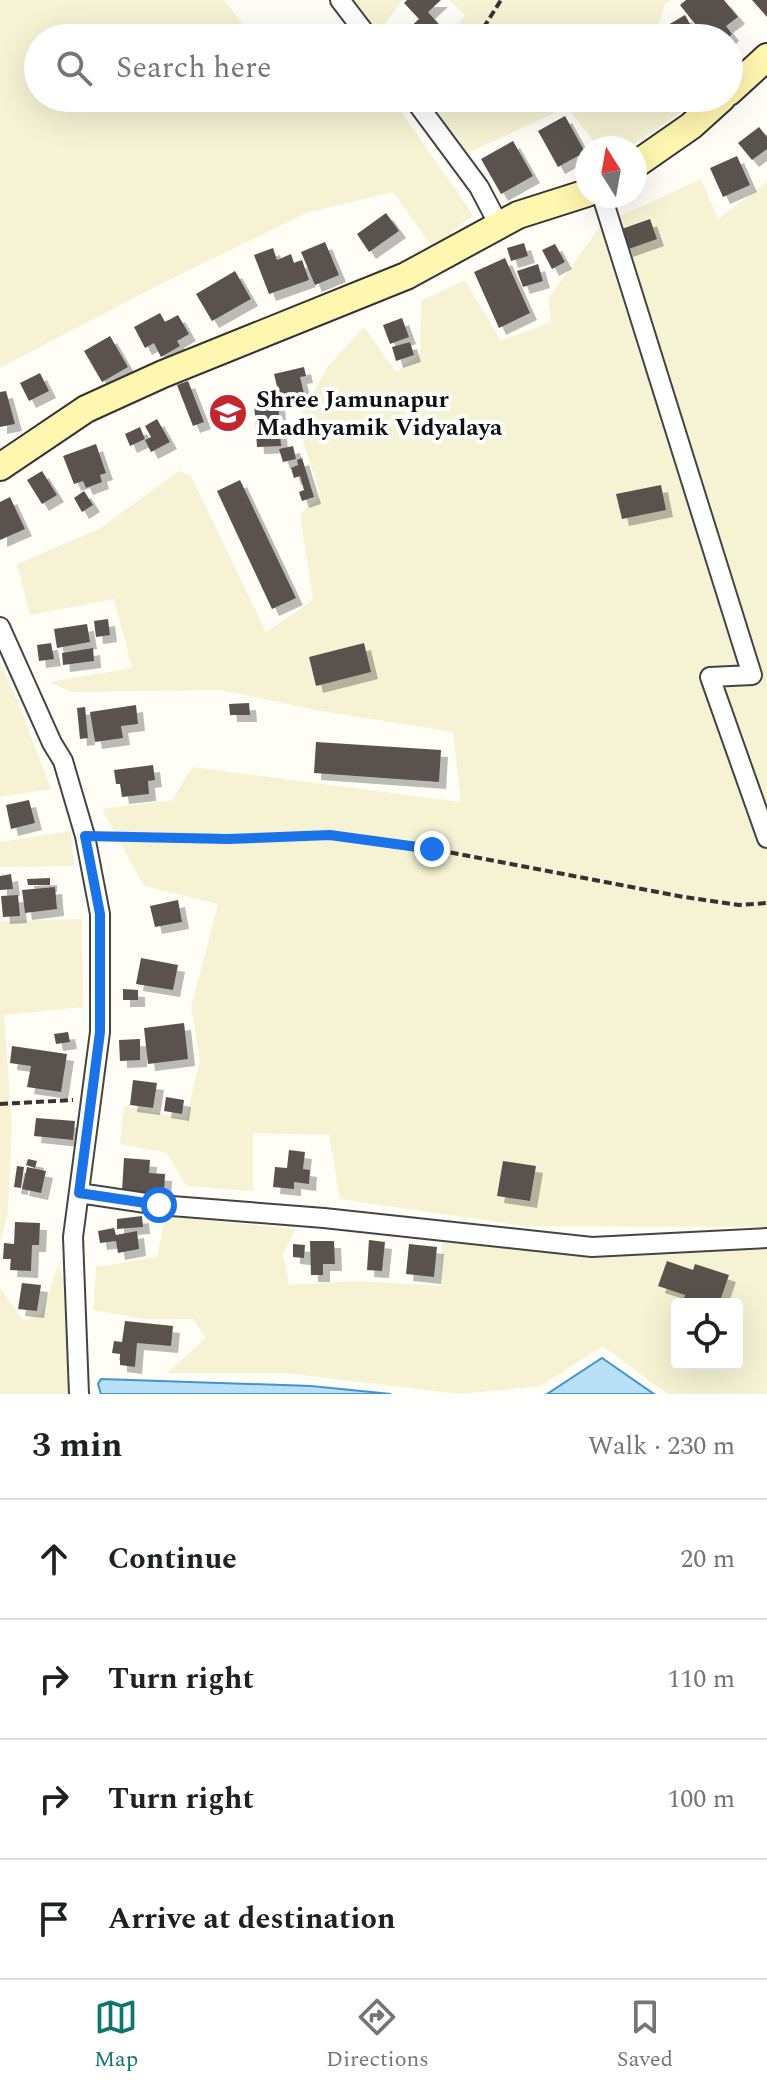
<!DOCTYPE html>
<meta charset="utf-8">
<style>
body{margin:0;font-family:Spectral,serif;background:#f6f6f6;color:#202124}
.controls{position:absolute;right:24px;bottom:24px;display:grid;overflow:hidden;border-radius:8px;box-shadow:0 8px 32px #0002}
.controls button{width:72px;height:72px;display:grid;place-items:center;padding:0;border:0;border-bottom:2px solid #e0e0e0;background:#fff;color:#202124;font:40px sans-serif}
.compass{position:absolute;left:575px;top:136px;width:72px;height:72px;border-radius:50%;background:#fff;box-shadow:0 8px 32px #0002;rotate:349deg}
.stop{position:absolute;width:24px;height:24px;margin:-18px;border:6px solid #1a73e8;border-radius:50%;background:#fff}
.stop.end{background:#1a73e8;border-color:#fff;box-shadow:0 2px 8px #0008}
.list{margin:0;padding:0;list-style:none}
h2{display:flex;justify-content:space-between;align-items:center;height:104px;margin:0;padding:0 32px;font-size:34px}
h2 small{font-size:26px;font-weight:400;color:#757577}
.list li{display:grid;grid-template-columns:52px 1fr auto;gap:24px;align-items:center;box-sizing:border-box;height:120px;padding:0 32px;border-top:2px solid #e0e0e0}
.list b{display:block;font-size:30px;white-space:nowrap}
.list em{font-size:26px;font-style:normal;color:#757577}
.icon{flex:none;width:44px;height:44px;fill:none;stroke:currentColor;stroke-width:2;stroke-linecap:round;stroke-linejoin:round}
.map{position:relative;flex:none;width:767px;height:1394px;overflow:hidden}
.search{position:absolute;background:#fff;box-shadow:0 8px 32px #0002;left:24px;right:24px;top:24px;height:88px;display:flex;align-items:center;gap:20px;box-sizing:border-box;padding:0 28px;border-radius:44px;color:#757577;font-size:30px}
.sheet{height:584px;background:#fff}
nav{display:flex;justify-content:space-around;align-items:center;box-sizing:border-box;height:112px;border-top:2px solid #e0e0e0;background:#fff;font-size:22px;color:#757577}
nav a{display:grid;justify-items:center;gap:4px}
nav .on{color:#0f766e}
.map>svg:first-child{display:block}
.farmland{fill:#f6f3d4;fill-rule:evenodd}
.water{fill:#b9e0f7;stroke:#3f96cf;stroke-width:2}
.building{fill:#5a524d;filter:url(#shadow)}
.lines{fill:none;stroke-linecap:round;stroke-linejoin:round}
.street-casing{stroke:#444;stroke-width:22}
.secondary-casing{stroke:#333;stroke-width:30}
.path{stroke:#333;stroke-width:4;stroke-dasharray:8 4;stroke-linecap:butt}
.street{stroke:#fff;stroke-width:18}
.secondary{stroke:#fff6b0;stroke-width:26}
.route{stroke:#1a73e8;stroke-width:10}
.labels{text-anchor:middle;stroke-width:8;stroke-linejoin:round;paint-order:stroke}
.poi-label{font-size:24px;font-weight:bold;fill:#111;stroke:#fff;text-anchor:start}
</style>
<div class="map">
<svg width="767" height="1394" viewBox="0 0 767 1394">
<defs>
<filter id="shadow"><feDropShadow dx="7" dy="7" stdDeviation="0" flood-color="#0004"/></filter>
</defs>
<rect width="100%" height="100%" fill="#fffdf5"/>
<path class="farmland" d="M0,0H224L254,38H38V98H392L473,215L433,248L393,192L306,213L151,289L0,368Z
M354,0H403L379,31Z
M449,0H672L665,4L658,27L666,38H448L465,15Z
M426,98H702L628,148H599L567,107L468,153Z
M701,179L718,219L767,182V1227L525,1226L340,1199L329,1135L253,1133V1191L186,1186L167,1153L120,1144L124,1106L186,1119L200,1060L191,1008L218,904L144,886L102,809L172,800L192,767L461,802L453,732L315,710L221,690L71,692L50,682L132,668L114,599L30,615L17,564L99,529L179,471L191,476L266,632L313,600L300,514L321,496L297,422L328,366L364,327L396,372L420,354L421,301L465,280L501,341L551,322L548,299L601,225Z
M0,662L21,710L51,789L0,797Z
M71,831L74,866L0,867V842Z
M82,919L83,1007L4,1015L12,1125L8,1211L0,1244V921Z
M165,1216L296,1229L283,1254L289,1285L356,1281L441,1286L442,1243L767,1245V1394H667L603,1346L540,1386L460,1394L285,1373H167L206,1338L193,1319H145L93,1310L96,1267L157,1257ZM677,1304H737V1364H677Z
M58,1264L66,1287L72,1394H0V1288L23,1320L42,1314Z"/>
<path class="water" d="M602,1358L654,1394H546H547Z
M101,1379L311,1386L391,1394H101L98,1384Z"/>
<path class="building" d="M407,0H441L428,12L442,28L430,38H398L419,19L404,3Z
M686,0H724L738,17L726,26L732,34L728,38H706L680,5Z
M752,0H767V17Z
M685,15L698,38H676L668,25Z
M311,27L321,38H299Z
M565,116L585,152L558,167L538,131Z
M759,127L767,137V149L752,160L738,143Z
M513,141L533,176L501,194L481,159Z
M737,156L750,185L723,197L710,168Z
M386,213L399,231L369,252L357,234Z
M650,219L657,239L626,250L619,230Z
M325,242L339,275L315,285L301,252Z
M524,243L528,256L511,261L507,248Z
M555,244L565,262L552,269L542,250Z
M273,248L277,260L291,254L294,263L302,260L309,280L269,294L254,255Z
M505,258L530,313L499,328L474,272Z
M538,264L543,281L523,287L517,271Z
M235,271L251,299L212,321L196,294Z
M160,313L165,322L178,315L189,334L177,341L180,346L161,357L154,343L145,348L134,327Z
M402,318L409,337L390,344L383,325Z
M110,336L128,367L102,382L84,351Z
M410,342L414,355L396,361L392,347Z
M304,367L306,376L300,377L305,397L281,403L274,374Z
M40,373L49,391L29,401L20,383Z
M188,381L204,422L193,426L177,385Z
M6,391L15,424L0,427V392Z
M278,401L281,446L257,447L254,402Z
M157,419L170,442L151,452L145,440L151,437L145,426Z
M140,427L145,439L130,446L125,434Z
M96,444L106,473L100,475L102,482L86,488L83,481L74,484L63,456Z
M293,446L296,459L283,462L279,449Z
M302,458L314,497L302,501L299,492L304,490L300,476L294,478L291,468L298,465L297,460Z
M42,471L57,495L42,504L27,480Z
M240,480L296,598L272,609L217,491Z
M661,485L666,510L622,519L616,494Z
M84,491L93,505L82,512L74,498Z
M10,497L25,529L0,540V502Z
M108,619L110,635L96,637L94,621Z
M87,624L90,642L57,648L54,629Z
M51,643L54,659L39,661L37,645Z
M364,643L371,672L316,686L309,657Z
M93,648L94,661L63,665L62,653Z
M249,703L250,715H230L229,704Z
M136,705L138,724L121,726L123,738L95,742L90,712Z
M85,707L88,738L80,739L77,708Z
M316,742L441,750L439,782L314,773Z
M153,765L155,780L148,781L149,794L122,797L120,784H116L114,770Z
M29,800L35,823L11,829L6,805Z
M11,874L13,889L0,890V876Z
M50,878V885H28L27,879Z
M55,887L57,909L25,913L22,890Z
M18,895L20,916L3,917L1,896Z
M178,900L182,922L155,927L150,906Z
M141,958L178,965L173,990L136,984Z
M123,989L138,990V1000H123Z
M184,1023L188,1059L148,1064L144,1028Z
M68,1032L70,1042L56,1044L54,1034Z
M140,1039V1060L120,1061L119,1040Z
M12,1046L67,1054L61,1092L27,1087L31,1066L10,1063Z
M133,1080L157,1083L153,1108L130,1105Z
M166,1097L184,1100L182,1114L164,1111Z
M36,1118L75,1121L73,1140L34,1136Z
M289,1150L305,1152L303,1169L310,1170L309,1184L294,1182V1189L273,1187L275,1167L287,1168Z
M124,1158L150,1160L149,1173L165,1174L164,1194L122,1191Z
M28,1159L37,1161L35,1168L26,1165Z
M503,1161L536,1166L530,1201L497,1196Z
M17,1166L24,1167L21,1188L14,1187Z
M27,1167L46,1171L41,1193L22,1189Z
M142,1216L143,1227L117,1229V1219Z
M15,1222L40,1223L39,1245H32L31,1271L10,1270L11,1259H3L4,1243L14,1244Z
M114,1228L116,1235L137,1231L139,1249L118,1253L116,1241L100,1243L98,1231Z
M369,1240L385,1242L382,1271L367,1270Z
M310,1241H334L335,1264H323V1275H311Z
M293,1244L305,1245L304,1258L293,1257Z
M409,1244L437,1247L434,1277L406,1274Z
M667,1261L693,1270L695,1264L729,1275L719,1304H682L685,1295L658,1286Z
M22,1283L41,1285L37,1311L18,1309Z
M125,1321L173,1326L171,1346L137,1343L135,1367L120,1365V1354L112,1353L114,1341L122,1342Z"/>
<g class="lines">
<defs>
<path id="street" d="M340,0L369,38
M413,98L479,187L500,227
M602,196L752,675L710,677L767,838
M0,627L52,743L63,761L85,836L100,914V1032L73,1237L79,1394
M79,1193L159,1205L324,1218L592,1247L767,1238"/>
<path id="secondary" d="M729,92L767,57
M635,165L691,126L722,98
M0,467L86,409L163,374L406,276L518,215L587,193"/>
</defs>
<use href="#street" class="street-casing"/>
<use href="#secondary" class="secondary-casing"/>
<path class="path" d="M477,38L501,0
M104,836L228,839L330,835L432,849L684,897L739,905L767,903
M0,1104L73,1100"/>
<use href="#street" class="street"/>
<use href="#secondary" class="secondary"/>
</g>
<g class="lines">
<path class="route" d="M159,1205L79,1193L100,1032V914L85,836L228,839L330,835L432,849"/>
</g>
<defs>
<symbol id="school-disc" viewBox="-11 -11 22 22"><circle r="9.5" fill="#c4262e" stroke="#fff"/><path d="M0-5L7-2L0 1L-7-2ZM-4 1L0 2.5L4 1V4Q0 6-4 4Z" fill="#fff"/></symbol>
</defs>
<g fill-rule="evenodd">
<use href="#school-disc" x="206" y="391" width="44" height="44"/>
</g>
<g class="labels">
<g class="poi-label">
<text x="256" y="407">Shree Jamunapur<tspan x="256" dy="28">Madhyamik Vidyalaya</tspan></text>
</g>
</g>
</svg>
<div class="controls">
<button><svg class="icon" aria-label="locate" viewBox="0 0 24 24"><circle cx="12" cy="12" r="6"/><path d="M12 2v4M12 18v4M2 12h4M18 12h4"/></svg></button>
</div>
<svg class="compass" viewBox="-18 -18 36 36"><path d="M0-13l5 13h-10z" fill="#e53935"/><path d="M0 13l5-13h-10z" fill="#757577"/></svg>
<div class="stop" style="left:159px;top:1205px"></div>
<div class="stop end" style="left:432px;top:849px"></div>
<div class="search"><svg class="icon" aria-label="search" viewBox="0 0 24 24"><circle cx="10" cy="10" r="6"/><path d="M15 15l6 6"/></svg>Search here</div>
</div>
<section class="sheet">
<h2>3 min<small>Walk · 230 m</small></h2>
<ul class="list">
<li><svg class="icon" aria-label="ahead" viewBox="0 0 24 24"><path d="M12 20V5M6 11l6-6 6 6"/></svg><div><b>Continue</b></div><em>20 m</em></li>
<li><svg class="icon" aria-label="right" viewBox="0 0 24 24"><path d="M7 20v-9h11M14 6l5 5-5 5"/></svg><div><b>Turn right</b></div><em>110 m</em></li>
<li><svg class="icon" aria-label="right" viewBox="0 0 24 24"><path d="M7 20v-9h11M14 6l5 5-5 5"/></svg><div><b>Turn right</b></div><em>100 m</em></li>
<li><svg class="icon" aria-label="arrive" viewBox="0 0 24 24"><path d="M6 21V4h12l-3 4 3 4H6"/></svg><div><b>Arrive at destination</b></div></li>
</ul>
</section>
<nav>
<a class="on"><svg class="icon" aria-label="map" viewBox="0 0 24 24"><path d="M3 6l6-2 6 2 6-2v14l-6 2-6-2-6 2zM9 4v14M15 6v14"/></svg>Map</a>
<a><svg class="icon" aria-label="directions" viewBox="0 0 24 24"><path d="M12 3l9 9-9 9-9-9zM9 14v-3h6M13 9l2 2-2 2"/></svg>Directions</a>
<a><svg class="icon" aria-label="saved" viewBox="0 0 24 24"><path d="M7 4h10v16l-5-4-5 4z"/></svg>Saved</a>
</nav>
